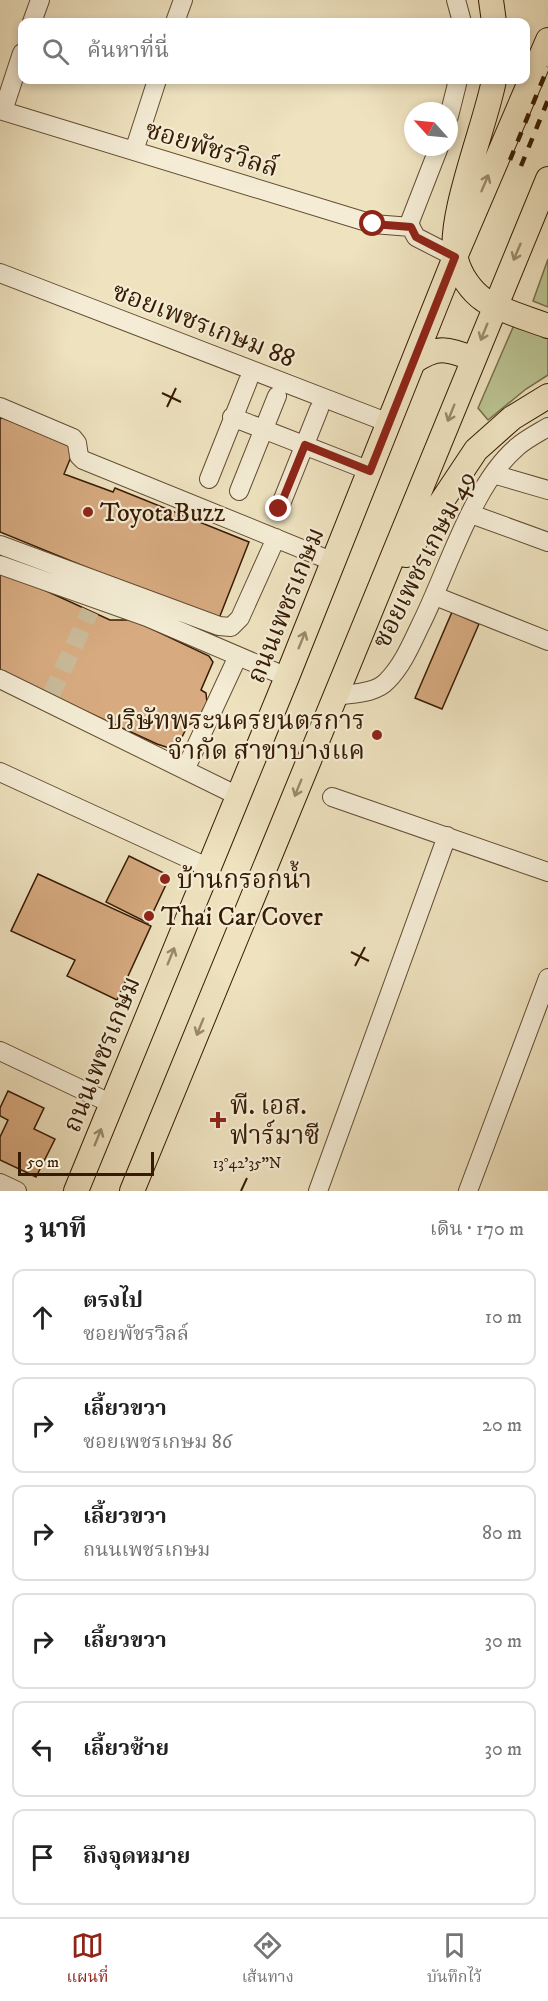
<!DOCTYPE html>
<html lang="th">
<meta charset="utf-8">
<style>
body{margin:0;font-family:"IM FELL DW Pica","Noto Serif Thai",serif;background:#f6f6f6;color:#222}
.compass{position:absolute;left:404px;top:102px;width:54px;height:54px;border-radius:50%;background:#fff;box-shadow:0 3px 9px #0003;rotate:297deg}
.scale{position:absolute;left:18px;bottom:15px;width:136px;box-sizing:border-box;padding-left:6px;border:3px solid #361a03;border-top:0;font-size:16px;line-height:21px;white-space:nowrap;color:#361a03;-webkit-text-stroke:4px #f4ecd5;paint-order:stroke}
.stop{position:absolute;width:18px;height:18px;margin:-14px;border:4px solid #8f2418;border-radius:50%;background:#fff}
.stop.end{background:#8f2418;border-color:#fff;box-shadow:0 2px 6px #0008}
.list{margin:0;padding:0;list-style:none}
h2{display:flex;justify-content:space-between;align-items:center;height:78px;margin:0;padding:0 24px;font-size:26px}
h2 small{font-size:20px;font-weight:400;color:#767676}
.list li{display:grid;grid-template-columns:39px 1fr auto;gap:18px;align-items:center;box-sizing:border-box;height:96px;margin:0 12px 12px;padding:0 12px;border:2px solid #e0e0e0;border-radius:12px}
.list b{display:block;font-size:22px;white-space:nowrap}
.list p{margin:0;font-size:20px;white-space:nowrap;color:#767676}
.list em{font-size:20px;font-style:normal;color:#767676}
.icon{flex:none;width:33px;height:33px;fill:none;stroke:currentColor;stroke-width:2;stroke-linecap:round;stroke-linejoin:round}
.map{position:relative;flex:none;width:548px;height:1191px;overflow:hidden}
.search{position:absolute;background:#fff;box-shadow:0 3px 9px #0003;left:18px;right:18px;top:18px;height:66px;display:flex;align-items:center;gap:15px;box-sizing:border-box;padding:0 21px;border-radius:12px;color:#767676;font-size:22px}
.sheet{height:726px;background:#fff}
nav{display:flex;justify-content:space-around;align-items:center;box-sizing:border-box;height:84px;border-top:2px solid #e0e0e0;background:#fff;font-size:16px;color:#767676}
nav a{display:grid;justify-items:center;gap:3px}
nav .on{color:#8f2418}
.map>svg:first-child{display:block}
.green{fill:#bac391;stroke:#786e4a;stroke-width:1.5}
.building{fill:#d7aa80;stroke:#361a03;stroke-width:1.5}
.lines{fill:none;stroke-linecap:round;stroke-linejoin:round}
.minor-tunnel{stroke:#c9ba99;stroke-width:18;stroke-dasharray:18 9;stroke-linecap:butt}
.minor-casing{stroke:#644c32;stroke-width:20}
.major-casing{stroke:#361a03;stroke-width:26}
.minor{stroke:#f4ecd5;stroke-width:18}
.major{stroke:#eee2bf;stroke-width:24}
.rail{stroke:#361a03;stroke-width:4.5;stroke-dasharray:10 10;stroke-linecap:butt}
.oneway{stroke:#9b886a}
.route{stroke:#8f2418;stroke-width:8}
.ticks{fill:none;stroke:#361a03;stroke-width:2}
.poi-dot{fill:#8f2418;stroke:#f4ecd5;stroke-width:2}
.labels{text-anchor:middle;stroke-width:4.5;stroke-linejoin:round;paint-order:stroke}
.street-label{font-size:26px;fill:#361a03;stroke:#f4ecd5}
.poi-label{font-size:26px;fill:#361a03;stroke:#f4ecd5;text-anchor:start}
.ticks-label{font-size:15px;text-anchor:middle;fill:#361a03;stroke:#f4ecd5;stroke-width:4.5;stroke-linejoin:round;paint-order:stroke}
</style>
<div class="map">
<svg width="548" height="1191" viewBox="0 0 548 1191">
<rect width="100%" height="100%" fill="#eee2bf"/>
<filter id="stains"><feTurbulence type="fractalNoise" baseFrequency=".00333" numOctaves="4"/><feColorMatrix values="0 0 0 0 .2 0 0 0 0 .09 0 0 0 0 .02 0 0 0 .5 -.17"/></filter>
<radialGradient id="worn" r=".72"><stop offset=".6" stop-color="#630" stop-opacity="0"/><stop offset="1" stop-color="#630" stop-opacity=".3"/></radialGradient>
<path class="green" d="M548,259V307L533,301Z
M514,325L548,338V375L526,389L488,420L478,408Z"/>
<path class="building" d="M0,417L75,447L64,474L113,492L115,488L249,542L218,621L0,532Z
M0,574L31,584L110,620H133L209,656L213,662L201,690L206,693L207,703L196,722L188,725L179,743L169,748L157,744L0,672Z
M452,612L479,624L442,709L415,698Z
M129,856L170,876L148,923L106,902Z
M38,874L151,926L117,1000L67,976L75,960L11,931Z
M8,1091L44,1108L34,1129L55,1139L36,1177L0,1160V1137L8,1120L0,1116V1108Z"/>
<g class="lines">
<path class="minor-tunnel" d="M51,695L90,611"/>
<defs>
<path id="minor" d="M456,0L462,22
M32,22L40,0
M175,22L183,0
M0,110L373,224L411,227
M3,111L22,53
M449,116L458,80
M439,147L409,224L416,237L455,257
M134,151L157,80
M0,273L389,423
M0,407L73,438L77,443L79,456L83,460L334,562
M232,417L370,471
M493,474L548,490
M209,479L248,381
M239,491L277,396
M279,509L319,409
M471,514L548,542
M0,545L219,626L231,627L240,618L276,538
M0,565L147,617L287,677
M435,596L548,641
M0,679L238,796
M336,696C352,693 375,694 387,681C402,666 411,645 420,626C447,573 472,485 517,447C526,439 538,433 548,427
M185,770L238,656
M0,772L207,867
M332,797L548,872
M0,1051L112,1104
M0,1183L17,1191
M318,1191L447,836
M468,1191L548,978"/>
<path id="major" d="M491,0L494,22
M494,80C486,124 446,221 456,259C460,275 471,291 484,300C503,312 527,318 548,326
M413,362C438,345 447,349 474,359
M406,555L476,450L512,418L548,396
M76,1191L287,677L455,257L548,40
M132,1191L548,179"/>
</defs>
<use href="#minor" class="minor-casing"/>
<use href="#major" class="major-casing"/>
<use href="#minor" class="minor"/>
<use href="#major" class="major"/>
<path class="rail" d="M510,160L548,67
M521,166L548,100"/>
</g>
<defs><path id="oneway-shaft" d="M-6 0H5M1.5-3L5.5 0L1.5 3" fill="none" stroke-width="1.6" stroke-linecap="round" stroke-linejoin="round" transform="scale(1.5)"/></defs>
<g class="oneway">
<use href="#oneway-shaft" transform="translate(485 183) rotate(-67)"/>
<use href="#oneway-shaft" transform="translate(517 252) rotate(113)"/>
<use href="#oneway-shaft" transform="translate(484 332) rotate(112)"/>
<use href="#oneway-shaft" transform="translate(451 413) rotate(112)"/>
<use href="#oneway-shaft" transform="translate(302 640) rotate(-68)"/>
<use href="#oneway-shaft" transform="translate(298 788) rotate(112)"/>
<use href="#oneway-shaft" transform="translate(171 956) rotate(-68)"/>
<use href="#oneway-shaft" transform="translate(200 1027) rotate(112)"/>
<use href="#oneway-shaft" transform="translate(98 1137) rotate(-68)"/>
</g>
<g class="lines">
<path class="route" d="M279,509L305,445L370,471L455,257L416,237L411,227L373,224"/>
</g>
<path class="ticks" d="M162,393L181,402M167,407L176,388M351,952L369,961M355,966L365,947M241,1191L247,1178"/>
<g class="poi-dot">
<circle cx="88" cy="512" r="6"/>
<circle cx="377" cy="735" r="6"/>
<circle cx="165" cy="879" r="6"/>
<circle cx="149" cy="916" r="6"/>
<path d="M215 1111h6v6h6v6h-6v6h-6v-6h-6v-6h6z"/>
</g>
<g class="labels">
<g class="street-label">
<text transform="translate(212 148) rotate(17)" y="9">ซอยพัชรวิลล์</text>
<text transform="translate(204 324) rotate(21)" y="9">ซอยเพชรเกษม 88</text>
<text transform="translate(423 559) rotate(-63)" y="9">ซอยเพชรเกษม 49</text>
<text transform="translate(285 605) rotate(-68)" y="9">ถนนเพชรเกษม</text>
<text transform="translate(101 1054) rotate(-68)" y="9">ถนนเพชรเกษม</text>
</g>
<g class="poi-label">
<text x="100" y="521">ToyotaBuzz</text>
<text x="365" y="729" text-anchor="end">บริษัทพระนครยนตรการ<tspan x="365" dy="30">จำกัด สาขาบางแค</tspan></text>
<text x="177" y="888">บ้านกรอกน้ำ</text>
<text x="161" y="925">Thai Car Cover</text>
<text x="230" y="1114">พี. เอส.<tspan x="230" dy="30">ฟาร์มาซี</tspan></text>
</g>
</g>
<g class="ticks-label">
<text x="247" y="1168">13°42'35"N</text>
</g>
<rect width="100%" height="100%" filter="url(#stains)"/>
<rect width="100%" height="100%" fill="url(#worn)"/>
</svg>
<svg class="compass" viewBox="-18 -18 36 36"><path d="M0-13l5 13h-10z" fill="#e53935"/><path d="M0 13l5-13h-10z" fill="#767676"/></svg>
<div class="scale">50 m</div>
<div class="stop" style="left:373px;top:224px"></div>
<div class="stop end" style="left:279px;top:509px"></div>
<div class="search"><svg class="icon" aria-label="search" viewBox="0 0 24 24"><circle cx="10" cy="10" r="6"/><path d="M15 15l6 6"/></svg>ค้นหาที่นี่</div>
</div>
<section class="sheet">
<h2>3 นาที<small>เดิน · 170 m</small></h2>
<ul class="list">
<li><svg class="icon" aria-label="ahead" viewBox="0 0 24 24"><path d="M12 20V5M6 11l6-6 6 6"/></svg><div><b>ตรงไป</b><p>ซอยพัชรวิลล์</p></div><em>10 m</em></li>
<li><svg class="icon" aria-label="right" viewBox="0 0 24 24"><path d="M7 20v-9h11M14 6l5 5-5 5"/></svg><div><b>เลี้ยวขวา</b><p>ซอยเพชรเกษม 86</p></div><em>20 m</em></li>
<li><svg class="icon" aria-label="right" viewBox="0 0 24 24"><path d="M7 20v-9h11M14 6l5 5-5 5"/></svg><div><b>เลี้ยวขวา</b><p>ถนนเพชรเกษม</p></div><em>80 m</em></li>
<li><svg class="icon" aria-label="right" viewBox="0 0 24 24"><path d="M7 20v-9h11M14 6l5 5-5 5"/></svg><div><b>เลี้ยวขวา</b></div><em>30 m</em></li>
<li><svg class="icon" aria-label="left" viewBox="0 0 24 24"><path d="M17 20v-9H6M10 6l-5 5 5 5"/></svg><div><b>เลี้ยวซ้าย</b></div><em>30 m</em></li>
<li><svg class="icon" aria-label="arrive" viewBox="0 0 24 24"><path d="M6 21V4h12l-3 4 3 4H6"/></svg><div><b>ถึงจุดหมาย</b></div></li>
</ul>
</section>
<nav>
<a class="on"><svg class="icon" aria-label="map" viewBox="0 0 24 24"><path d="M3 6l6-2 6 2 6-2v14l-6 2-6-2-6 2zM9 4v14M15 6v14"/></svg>แผนที่</a>
<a><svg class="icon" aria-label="directions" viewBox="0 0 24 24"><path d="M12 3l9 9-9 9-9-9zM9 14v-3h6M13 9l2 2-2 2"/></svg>เส้นทาง</a>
<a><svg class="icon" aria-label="saved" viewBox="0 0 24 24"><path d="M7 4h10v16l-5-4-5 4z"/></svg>บันทึกไว้</a>
</nav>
